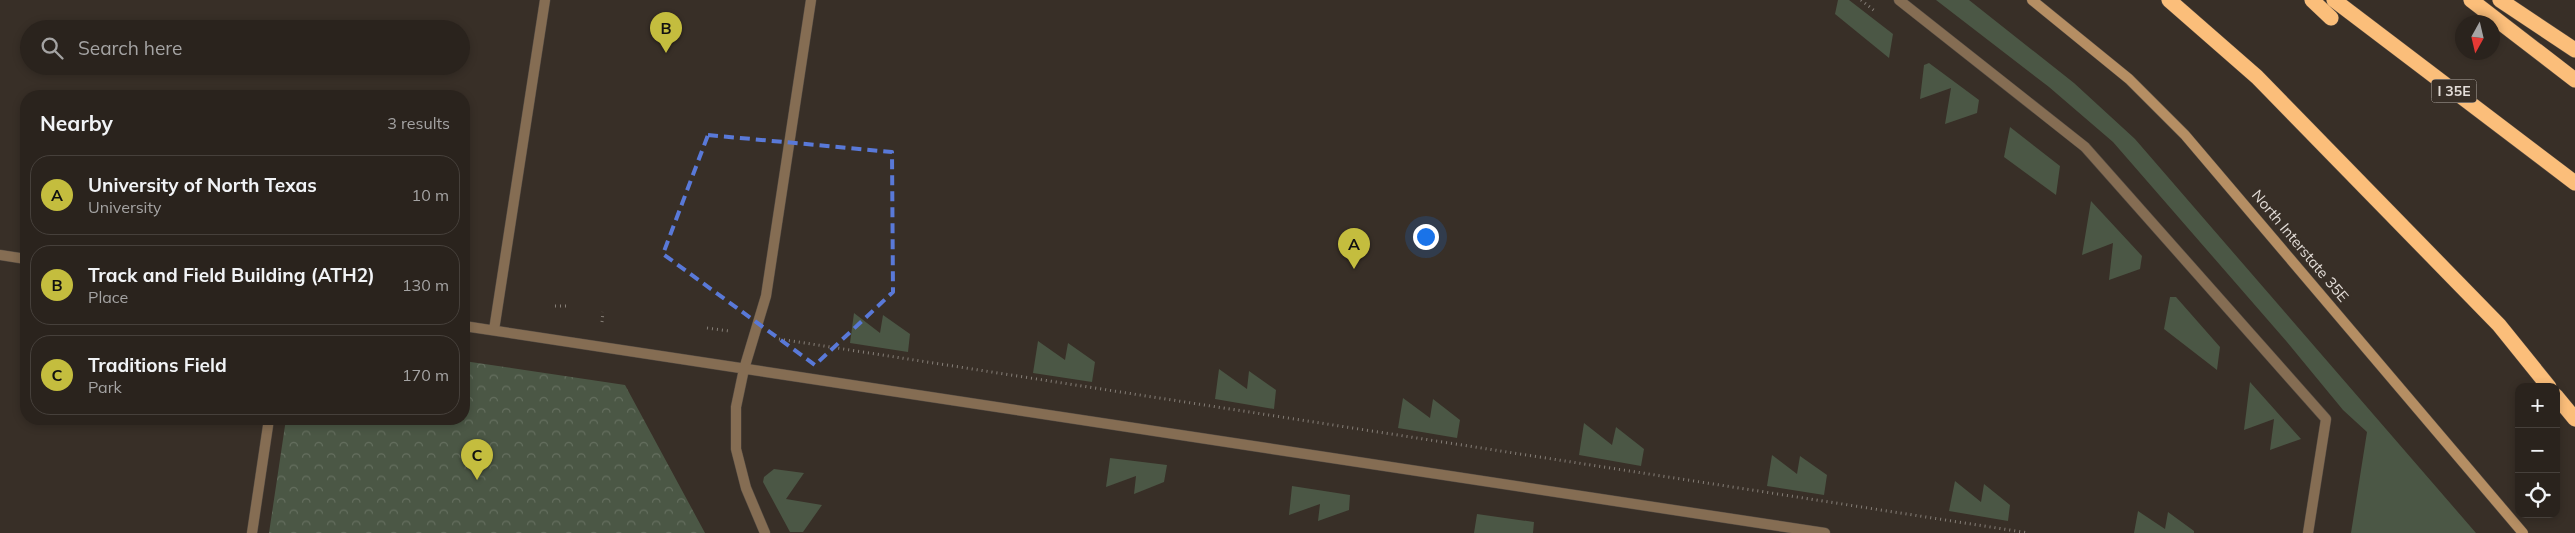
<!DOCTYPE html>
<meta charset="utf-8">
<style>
body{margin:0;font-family:Mulish,sans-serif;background:#362f2a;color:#f1f3f6}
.controls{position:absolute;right:15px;bottom:15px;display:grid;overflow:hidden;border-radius:10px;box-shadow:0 2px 8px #0003}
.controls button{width:45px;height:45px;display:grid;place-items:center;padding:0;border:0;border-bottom:1px solid #46403b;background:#2a231d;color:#f1f3f6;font:25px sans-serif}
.compass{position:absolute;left:2455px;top:15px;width:45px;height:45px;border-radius:50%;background:#2a231d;box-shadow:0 2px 8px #0003;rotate:188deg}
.you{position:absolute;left:1425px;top:236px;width:18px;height:18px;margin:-12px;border:4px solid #fff;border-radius:50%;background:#1a73e8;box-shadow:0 0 0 8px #1a73e833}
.badge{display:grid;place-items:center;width:32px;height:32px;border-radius:50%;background:#c4bd3e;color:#111;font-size:16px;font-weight:700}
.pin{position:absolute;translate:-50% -41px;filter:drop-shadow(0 1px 2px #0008)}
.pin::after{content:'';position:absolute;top:26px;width:18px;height:15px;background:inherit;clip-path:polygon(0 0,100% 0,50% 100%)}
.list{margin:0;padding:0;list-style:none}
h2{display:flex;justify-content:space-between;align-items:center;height:65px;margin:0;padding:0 20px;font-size:21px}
h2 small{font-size:16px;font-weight:400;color:#a5a4a4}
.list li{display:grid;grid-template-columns:32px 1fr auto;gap:15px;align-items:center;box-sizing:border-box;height:80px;margin:0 10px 10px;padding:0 10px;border:1px solid #46403b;border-radius:20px}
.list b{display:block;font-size:19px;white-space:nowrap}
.list p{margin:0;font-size:16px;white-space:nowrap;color:#a5a4a4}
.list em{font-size:16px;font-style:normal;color:#a5a4a4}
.icon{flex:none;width:28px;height:28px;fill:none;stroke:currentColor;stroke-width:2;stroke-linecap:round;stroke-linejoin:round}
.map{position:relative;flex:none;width:2575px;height:533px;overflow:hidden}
.search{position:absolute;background:#2a231d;box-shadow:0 2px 8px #0003;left:20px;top:20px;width:450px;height:55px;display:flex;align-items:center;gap:12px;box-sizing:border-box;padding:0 18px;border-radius:28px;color:#a5a4a4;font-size:19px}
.panel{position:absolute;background:#2a231d;box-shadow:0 2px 8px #0003;left:20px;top:90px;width:450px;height:335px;border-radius:20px}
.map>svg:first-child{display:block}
.grass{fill:#4b5745}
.park{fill:url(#park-crowns)}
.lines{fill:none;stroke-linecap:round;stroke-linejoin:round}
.lane-casing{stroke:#544b43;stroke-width:11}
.secondary-casing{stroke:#544b43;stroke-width:11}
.highway-casing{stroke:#544b43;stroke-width:16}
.path{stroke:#857e77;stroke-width:3;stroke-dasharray:1 4;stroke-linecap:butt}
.lane{stroke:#856d53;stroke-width:10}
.secondary{stroke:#b58e63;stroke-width:10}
.highway{stroke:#fbbe7a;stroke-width:15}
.marked{fill:none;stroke:#5979d8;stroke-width:4;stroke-dasharray:10 6;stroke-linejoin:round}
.labels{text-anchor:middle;stroke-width:5;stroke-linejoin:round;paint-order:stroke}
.shield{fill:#382f27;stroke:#b0aaa4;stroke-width:1}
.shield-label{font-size:14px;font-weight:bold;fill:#e4ded9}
.street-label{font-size:15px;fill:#e4ded9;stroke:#382f27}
</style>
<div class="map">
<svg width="2575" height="533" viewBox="0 0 2575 533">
<defs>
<pattern id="park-crowns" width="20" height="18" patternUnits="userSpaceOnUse" patternTransform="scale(1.25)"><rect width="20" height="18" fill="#4b5745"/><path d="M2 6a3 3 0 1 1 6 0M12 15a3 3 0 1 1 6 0" fill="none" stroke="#656f5f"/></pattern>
</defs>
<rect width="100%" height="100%" fill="#382f27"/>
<path class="grass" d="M1838,0H1849L1893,34L1889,58L1835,14Z
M1936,0H1969L2074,83L2135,139L2476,533H2351L2367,432L2343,410L2287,342L2113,142L2049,87Z
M1929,63L1979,100L1977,113L1945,124L1951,88L1920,99L1924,65Z
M2010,127L2060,166L2056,195L2004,157Z
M2091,201L2142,256L2140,269L2109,280L2113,243L2082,255Z
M2170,297H2176L2220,347L2217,370L2164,329Z
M854,313L880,333L883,315L910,334L908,352L850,343Z
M1038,341L1065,360L1068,343L1095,362L1092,382L1033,373Z
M1219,369L1247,389L1249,371L1276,390L1274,409L1215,399Z
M2250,382L2301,439L2270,450L2274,419L2244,430Z
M1403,398L1430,418L1433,399L1460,420L1457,438L1398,428Z
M1584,423L1612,445L1616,427L1644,449L1641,466L1579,455Z
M1772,455L1797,474L1800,456L1827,475L1824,495L1767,486Z
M1110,458L1167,465L1164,482L1134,494L1136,476L1106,487Z
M774,469L804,473L786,499L822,505L803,532H790L763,482L764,477Z
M1955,481L1981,502L1984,484L2010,505L2008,521L1949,511Z
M1292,486L1350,495L1349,510L1318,521L1320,504L1289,515Z
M2138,511L2165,529L2168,512L2194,531V533H2134Z
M1477,514L1534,522L1533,533H1474Z"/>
<path class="park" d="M464,361L625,385L705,533H269L286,419H464Z"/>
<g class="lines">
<defs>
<path id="lane" d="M1899,0L2085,147L2326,419L2308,533
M0,255L26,259
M464,326L1825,533
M494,330L545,0
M252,533L269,419
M765,533L746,488L736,449V407L744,369L766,296L811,0"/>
<path id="secondary" d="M2032,0L2129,79L2185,135L2523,533"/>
<path id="highway" d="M2169,0L2257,77L2499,325L2549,387
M2312,0L2331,18
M2334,0L2575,183
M2471,0L2575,80
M2500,0L2575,50
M2556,396L2575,419"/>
</defs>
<use href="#lane" class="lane-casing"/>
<use href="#secondary" class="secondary-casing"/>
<use href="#highway" class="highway-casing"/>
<path class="path" d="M1861,0L1876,12
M555,306H568
M602,322L603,312
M707,328L729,331
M779,339L2029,533"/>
<use href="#lane" class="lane"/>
<use href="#secondary" class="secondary"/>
<use href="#highway" class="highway"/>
</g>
<path class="marked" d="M708,135L892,152L893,292L815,365L663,254Z"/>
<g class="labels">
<rect class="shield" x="2431.5" y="79.5" width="45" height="23" rx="4"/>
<g class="shield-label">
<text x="2454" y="96">I 35E</text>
</g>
<g class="street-label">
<text transform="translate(2300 246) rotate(50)" y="5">North Interstate 35E</text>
</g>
</g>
</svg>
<div class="controls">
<button>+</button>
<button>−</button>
<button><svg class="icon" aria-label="locate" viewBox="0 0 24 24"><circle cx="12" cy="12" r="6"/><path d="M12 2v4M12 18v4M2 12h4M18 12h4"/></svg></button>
</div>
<svg class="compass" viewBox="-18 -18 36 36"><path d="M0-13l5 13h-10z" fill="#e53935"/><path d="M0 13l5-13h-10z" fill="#a5a4a4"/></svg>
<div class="you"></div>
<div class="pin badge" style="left:1354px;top:269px">A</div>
<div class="pin badge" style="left:666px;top:53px">B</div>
<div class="pin badge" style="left:477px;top:480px">C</div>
<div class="search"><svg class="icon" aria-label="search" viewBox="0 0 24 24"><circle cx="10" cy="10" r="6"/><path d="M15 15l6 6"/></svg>Search here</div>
<section class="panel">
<h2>Nearby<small>3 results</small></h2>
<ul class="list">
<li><span class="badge">A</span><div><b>University of North Texas</b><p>University</p></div><em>10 m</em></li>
<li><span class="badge">B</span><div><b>Track and Field Building (ATH2)</b><p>Place</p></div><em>130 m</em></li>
<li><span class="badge">C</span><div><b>Traditions Field</b><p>Park</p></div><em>170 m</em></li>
</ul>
</section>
</div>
